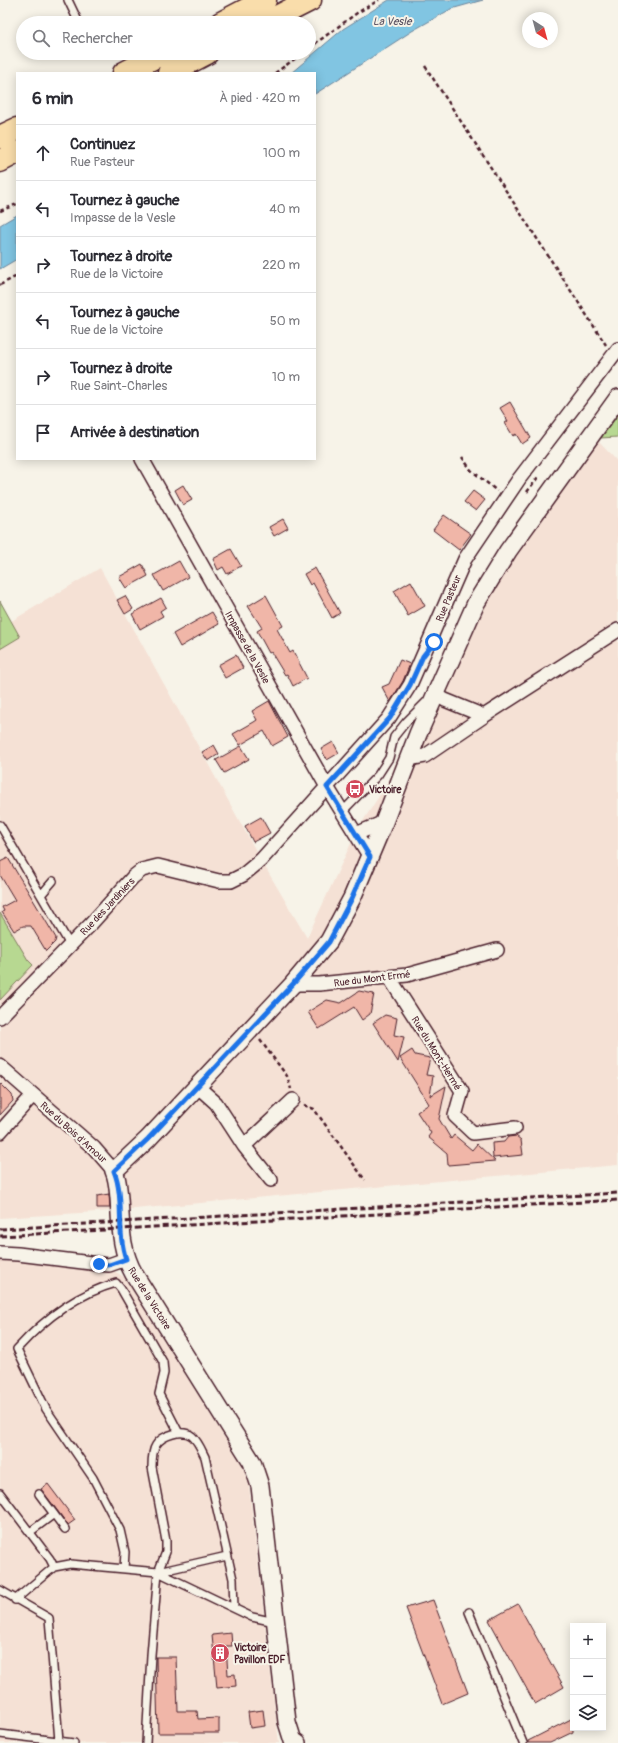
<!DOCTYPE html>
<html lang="fr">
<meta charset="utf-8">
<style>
body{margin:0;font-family:Pangolin,sans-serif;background:#f2f2f3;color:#2b2b33}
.controls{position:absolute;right:12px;bottom:12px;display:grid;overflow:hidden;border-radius:0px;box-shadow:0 2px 10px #0003}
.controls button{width:36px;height:36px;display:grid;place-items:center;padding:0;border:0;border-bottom:1px solid #e1e1e2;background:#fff;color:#2b2b33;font:20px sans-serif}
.compass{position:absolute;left:522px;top:12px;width:36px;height:36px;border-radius:50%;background:#fff;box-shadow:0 2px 10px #0003;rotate:144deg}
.stop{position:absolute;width:12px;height:12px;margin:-9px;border:3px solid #1a73e8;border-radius:50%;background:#fff}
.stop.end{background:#1a73e8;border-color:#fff;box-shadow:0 1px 4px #0008}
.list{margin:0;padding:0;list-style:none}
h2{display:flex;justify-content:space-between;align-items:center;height:52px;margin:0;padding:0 16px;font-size:17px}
h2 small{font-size:13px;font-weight:400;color:#7c7c81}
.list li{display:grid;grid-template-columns:26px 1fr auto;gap:12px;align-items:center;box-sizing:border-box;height:56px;padding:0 16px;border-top:1px solid #e1e1e2}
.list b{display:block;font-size:15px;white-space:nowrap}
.list p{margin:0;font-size:13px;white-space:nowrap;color:#7c7c81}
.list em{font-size:13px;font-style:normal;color:#7c7c81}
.icon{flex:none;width:22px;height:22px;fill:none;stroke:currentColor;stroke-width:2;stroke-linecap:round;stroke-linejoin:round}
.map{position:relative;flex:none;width:618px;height:1743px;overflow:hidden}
.search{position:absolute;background:#fff;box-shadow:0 2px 10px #0003;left:16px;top:16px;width:300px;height:44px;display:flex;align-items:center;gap:10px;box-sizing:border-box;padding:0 14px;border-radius:22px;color:#7c7c81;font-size:15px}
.panel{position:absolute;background:#fff;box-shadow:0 2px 10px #0003;left:16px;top:72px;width:300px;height:388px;border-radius:0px}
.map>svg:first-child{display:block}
.built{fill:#f5e1d5}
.green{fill:#b7d891;stroke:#807c5e}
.water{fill:#81c5e2;stroke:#6b8399}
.building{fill:#f0b6a8;stroke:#4a1f2b}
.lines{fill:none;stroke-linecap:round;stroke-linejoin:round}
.service-casing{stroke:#4a1f2b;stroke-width:10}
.minor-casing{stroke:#4a1f2b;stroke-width:16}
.tertiary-casing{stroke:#4a1f2b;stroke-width:20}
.motorway-casing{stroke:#4a1f2b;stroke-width:25}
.path{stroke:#4a1f2b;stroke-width:2.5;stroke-dasharray:4 3;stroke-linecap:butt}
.service{stroke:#f7f3e8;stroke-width:7}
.minor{stroke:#f7f3e8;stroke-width:13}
.tertiary{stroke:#f7f3e8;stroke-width:17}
.motorway{stroke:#f9ddab;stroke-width:22}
.rail{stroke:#4a1f2b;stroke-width:3;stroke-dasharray:6 3;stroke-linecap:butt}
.route{stroke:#1a73e8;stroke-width:5}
.labels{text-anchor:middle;stroke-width:4;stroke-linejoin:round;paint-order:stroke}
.street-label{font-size:10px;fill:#4a1f2b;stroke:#f7f3e8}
.poi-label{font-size:10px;font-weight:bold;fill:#4a1f2b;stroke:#f7f3e8;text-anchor:start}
.water-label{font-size:11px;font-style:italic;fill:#5a5162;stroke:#f7f3e8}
</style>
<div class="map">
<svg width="618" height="1743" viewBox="0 0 618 1743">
<rect width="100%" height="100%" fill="#f7f3e8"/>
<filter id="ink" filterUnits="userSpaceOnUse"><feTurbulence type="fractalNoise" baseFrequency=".025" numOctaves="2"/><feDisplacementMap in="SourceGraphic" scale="8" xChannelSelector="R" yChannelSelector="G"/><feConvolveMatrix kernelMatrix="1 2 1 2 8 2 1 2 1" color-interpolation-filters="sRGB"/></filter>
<g filter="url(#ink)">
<path class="built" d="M595,438L618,462V1165L112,1211L0,1218V628L100,568L261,860L307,938L353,839L361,824L385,787L470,598Z
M0,1257L111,1269L124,1277L242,1465L249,1486L279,1743H0Z"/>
<path class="green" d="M618,415V437L600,438Z
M0,601L20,637L0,649Z
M0,913L28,960L33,965L0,1000Z"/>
<path class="water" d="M389,0H483L451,9L412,31L315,94V73H291L343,29Z
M17,215V259L0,269V225Z"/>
<path class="building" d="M510,402L531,438L522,444L516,434L513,436L505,423L508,421L500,408Z
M183,485L192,500L183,505L175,490Z
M473,491L485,500L476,511L464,502Z
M444,515L471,534L459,550L433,530Z
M283,519L288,528L274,536L269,527Z
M231,549L241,566L227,574L223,567L218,570L213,559Z
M179,561L188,577L163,591L154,575Z
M142,564L148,576L126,588L119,577Z
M315,568L340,613L332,618L313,583L310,585L304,574Z
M411,581L425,606L408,616L394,591Z
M266,595L283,626L277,629L290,653L293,651L307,678L293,686L287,674L285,675L271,652L269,653L257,631L262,628L248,606Z
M125,596L133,609L125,614L117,600Z
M161,598L166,607L160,611L163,616L140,629L132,614Z
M212,612L219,624L180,647L173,634Z
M236,655L243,668L225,678L218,665Z
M400,660L410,664L403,681L390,702L382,687L389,684Z
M269,701L288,737L272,746L264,731L240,745L233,734L254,722L257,720L252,711Z
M333,742L339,753L327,760L321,749Z
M214,745L219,754L208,761L202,752Z
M241,746L249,759L224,773L216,760Z
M261,817L270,833L253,842L245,826Z
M8,858L56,938L55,942L46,951L31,926H23L14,931L2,912L4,911L2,907L15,900L0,875V862Z
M359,991L374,994L370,1014L362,1020L354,1007L319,1029L308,1012L327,1000L341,1003Z
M385,1015L397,1018L394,1035L404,1037L398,1062L373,1023Z
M412,1050L415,1055L430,1058L426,1075L433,1076L430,1096L446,1086L439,1119L451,1139L454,1135L472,1150L477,1144L495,1161L448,1165L447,1153L428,1137L431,1133L417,1112L429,1104L400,1058Z
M0,1083L12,1095L13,1101L0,1115Z
M516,1136L521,1140L523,1155L493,1158L492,1143L504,1142L508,1137Z
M109,1194L110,1208H97V1196Z
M48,1484L75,1520L68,1525L41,1489Z
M433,1600L468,1693L442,1704L406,1608Z
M518,1604L564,1687L535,1704L489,1620Z
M231,1633L232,1646H226L228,1675L235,1674L236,1686L217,1688L212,1635Z
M156,1657H176L178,1711H197L198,1719L219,1718V1733H158Z
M263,1710L265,1726L250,1728L248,1712Z
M573,1718V1732L550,1743H528V1741Z"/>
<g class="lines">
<defs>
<path id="service" d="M68,0L79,23
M342,812L378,775L389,758L394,737L406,722L426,702
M0,825L70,945
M41,895L53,881
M0,1493L50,1559L54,1567
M39,1494L65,1529
M30,1532L54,1514
M124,1569L125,1552L120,1530L93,1478L46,1409L17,1349C44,1319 77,1294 116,1283L121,1289L163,1362L164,1373L159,1394L179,1433
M158,1572L166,1552V1541L152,1467C152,1460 152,1451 156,1445C162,1435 182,1429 192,1436C198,1441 202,1451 205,1457L233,1579L234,1608
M158,1572L252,1617L275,1622
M158,1572L227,1556
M0,1590L49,1618L59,1741
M15,1600L54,1567L70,1564L158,1572L151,1655L146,1743
M469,1612L523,1743
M0,1734L74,1743"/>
<path id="minor" d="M142,459L327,787L370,857
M435,694L445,700L484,716
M408,759L425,756L484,716L618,630
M356,834L384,822
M389,977L462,1091L455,1116L473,1133L515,1128
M293,984H319L407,975L497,950
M0,1017L90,925L133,877L142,870L158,866L219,881H231L243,875L261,860L389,718L410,685L465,559L519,479L618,349
M0,1066L94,1148L114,1171
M197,1086L216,1103L244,1146L271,1180
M0,1132L33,1095
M244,1146L293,1100
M0,1253L18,1254L99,1264L109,1265L126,1259"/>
<path id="tertiary" d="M297,1743L293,1741L287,1722L260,1486L252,1462L134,1274C120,1249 121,1226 119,1198C118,1189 118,1180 114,1171L148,1139L293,984L329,941L352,898L384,822L418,734L476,603L508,551L618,398"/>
<path id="motorway" d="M221,23L265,0
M265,23L310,0
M124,73L163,53
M169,73L207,53
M0,137L17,129
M0,161L17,152"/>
</defs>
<use href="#service" class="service-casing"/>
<use href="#minor" class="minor-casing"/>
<use href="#tertiary" class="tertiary-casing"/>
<use href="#motorway" class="motorway-casing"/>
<path class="path" d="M309,48L357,13L379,0
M425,66L606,345
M275,73L303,53
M0,211L17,204
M0,285L17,276
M462,457L471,470L497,491
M527,492L538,477
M260,1040L287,1076L291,1089
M304,1105L314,1109L365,1180"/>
<use href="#service" class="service"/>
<use href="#minor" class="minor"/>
<use href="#tertiary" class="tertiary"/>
<use href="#motorway" class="motorway"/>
<path class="rail" d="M0,1229L618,1193
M0,1236L618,1200"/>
</g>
</g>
<g class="lines" filter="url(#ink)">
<path class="route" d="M99,1264L109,1265L126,1259C116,1231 125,1198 114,1171L148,1139L293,984L329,942L352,898L370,857L327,787L390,718L410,685L423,656L434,642"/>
</g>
<defs>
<symbol id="bus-disc" viewBox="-11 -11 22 22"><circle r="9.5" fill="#d1495b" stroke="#f7f3e8"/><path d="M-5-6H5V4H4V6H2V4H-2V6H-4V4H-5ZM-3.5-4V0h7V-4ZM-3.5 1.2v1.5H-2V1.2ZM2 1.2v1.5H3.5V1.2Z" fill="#fff"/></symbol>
<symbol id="building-disc" viewBox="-11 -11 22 22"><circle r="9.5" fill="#d1495b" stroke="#f7f3e8"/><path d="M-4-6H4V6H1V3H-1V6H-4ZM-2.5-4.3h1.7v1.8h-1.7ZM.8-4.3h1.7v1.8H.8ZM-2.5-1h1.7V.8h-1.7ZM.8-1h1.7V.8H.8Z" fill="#fff"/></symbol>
</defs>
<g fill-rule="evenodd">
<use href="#bus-disc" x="344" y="778" width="22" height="22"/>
<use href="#building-disc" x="209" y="1642" width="22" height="22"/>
</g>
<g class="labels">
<g class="street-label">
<text transform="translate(448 598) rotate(-67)" y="4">Rue Pasteur</text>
<text transform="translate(248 647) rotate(61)" y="4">Impasse de la Vesle</text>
<text transform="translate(107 906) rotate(-47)" y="4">Rue des Jardiniers</text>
<text transform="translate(372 978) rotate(-7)" y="4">Rue du Mont Ermé</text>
<text transform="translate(437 1053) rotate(58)" y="4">Rue du Mont-Hermé</text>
<text transform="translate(74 1132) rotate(42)" y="4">Rue du Bois d'Amour</text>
<text transform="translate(150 1298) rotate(58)" y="4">Rue de la Victoire</text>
</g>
<g class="poi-label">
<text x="369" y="793">Victoire</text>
<text x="234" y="1651">Victoire<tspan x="234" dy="12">Pavillon EDF</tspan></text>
</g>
<g class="water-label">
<text x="392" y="25">La Vesle</text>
</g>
</g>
</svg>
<div class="controls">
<button>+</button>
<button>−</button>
<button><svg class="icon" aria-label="layers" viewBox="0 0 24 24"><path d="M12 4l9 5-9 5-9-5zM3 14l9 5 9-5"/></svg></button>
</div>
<svg class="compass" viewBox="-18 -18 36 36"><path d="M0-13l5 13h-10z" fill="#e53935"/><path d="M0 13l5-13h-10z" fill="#7c7c81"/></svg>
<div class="stop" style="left:434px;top:642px"></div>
<div class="stop end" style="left:99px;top:1264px"></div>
<div class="search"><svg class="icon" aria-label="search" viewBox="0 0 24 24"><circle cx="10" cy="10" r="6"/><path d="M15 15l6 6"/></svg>Rechercher</div>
<section class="panel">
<h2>6 min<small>À pied · 420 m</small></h2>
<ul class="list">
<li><svg class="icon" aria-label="ahead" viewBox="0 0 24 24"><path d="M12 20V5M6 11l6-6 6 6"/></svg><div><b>Continuez</b><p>Rue Pasteur</p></div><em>100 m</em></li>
<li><svg class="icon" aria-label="left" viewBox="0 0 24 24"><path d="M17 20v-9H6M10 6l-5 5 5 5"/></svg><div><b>Tournez à gauche</b><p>Impasse de la Vesle</p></div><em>40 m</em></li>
<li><svg class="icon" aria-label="right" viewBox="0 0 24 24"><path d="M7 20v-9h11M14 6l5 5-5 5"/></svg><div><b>Tournez à droite</b><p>Rue de la Victoire</p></div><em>220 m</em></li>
<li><svg class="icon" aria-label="left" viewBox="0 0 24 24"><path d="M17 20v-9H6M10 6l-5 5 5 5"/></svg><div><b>Tournez à gauche</b><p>Rue de la Victoire</p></div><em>50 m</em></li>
<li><svg class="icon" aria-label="right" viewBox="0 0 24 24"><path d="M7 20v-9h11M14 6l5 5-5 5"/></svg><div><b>Tournez à droite</b><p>Rue Saint-Charles</p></div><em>10 m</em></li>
<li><svg class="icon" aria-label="arrive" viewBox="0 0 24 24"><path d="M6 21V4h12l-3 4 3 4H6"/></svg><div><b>Arrivée à destination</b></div></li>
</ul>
</section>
</div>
